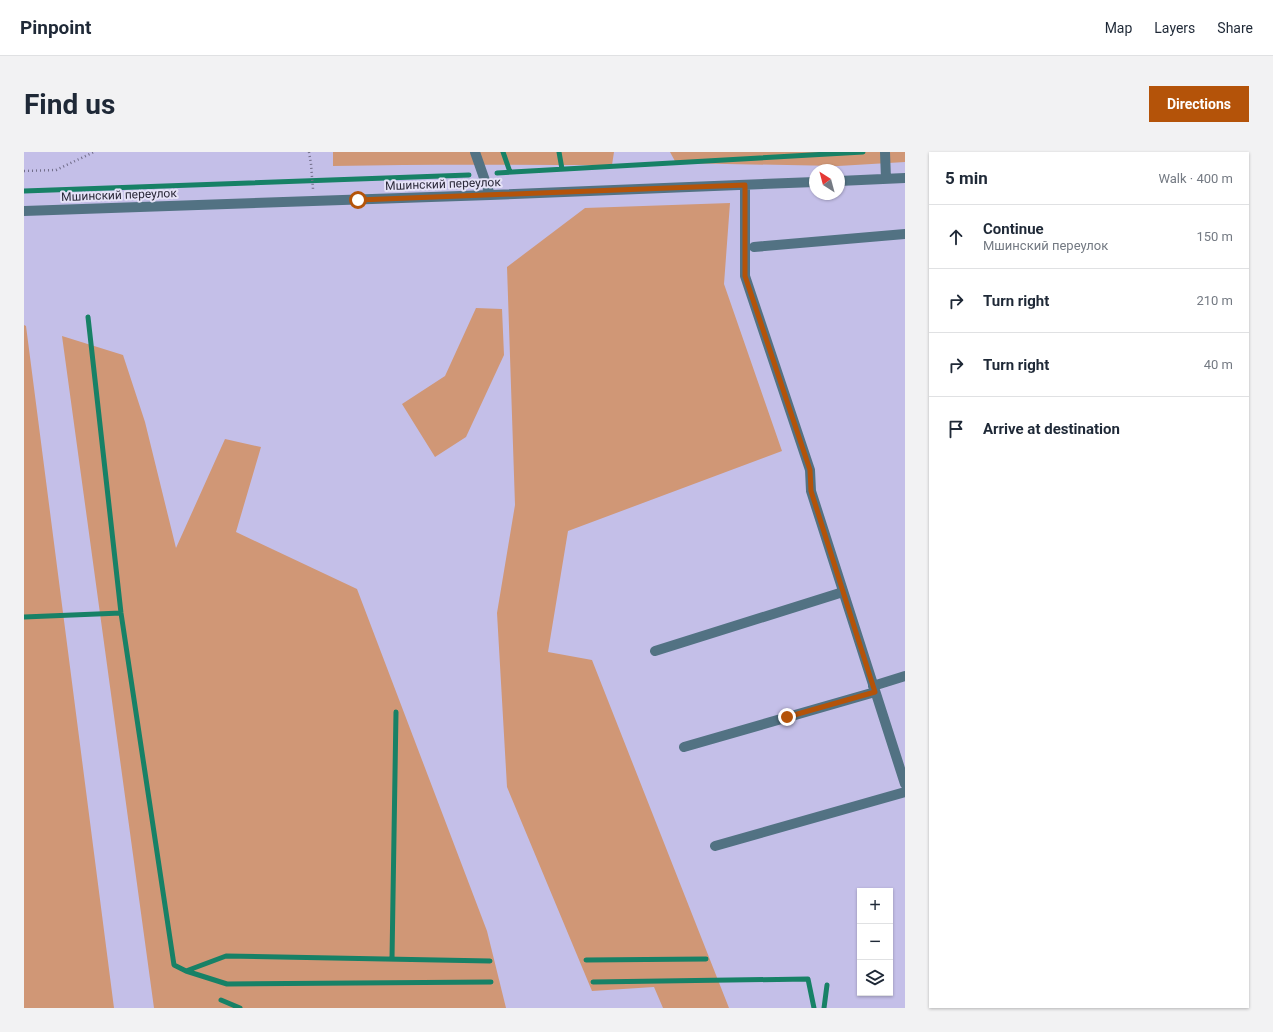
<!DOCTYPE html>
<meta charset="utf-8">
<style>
body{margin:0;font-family:Roboto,sans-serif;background:#f2f2f3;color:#1f2937}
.controls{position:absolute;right:12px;bottom:12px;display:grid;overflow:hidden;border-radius:0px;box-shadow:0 1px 3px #0004}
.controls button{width:36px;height:36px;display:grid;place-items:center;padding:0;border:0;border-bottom:1px solid #e0e1e3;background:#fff;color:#1f2937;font:20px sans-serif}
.compass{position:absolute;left:785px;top:12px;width:36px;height:36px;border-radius:50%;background:#fff;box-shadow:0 1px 3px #0004;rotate:324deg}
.stop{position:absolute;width:12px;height:12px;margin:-9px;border:3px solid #b45309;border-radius:50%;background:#fff}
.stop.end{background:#b45309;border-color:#fff;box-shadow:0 1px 4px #0008}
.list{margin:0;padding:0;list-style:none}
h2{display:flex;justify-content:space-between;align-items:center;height:52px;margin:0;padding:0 16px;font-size:17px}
h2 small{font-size:13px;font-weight:400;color:#747a83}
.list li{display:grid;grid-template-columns:26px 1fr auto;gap:12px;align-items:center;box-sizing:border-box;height:64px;padding:0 16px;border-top:1px solid #e0e1e3}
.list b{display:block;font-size:15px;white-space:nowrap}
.list p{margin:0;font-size:13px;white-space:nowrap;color:#747a83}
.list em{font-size:13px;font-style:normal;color:#747a83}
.icon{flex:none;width:22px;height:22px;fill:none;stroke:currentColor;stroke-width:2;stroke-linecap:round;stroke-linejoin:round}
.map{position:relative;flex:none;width:881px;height:856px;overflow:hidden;border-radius:0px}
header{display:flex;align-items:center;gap:24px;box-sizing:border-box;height:56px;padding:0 20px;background:#fff;border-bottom:1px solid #e0e1e3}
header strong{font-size:19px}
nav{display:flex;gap:22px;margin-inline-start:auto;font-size:14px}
.intro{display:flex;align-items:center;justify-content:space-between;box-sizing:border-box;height:96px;padding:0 24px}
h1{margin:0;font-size:28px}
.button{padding:10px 18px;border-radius:0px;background:#b45309;color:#fff;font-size:14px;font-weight:700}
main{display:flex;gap:24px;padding:0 24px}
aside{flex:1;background:#fff;border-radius:0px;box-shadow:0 1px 3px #0004}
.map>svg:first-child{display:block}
.green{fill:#d09776}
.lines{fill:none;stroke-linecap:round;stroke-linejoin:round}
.stream{stroke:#178166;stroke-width:5}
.path{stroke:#716d89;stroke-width:2.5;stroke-dasharray:1 3;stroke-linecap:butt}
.minor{stroke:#527283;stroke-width:10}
.route{stroke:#b45309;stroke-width:5}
.labels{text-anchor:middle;stroke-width:4;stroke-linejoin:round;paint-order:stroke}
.street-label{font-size:12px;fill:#2a2838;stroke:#e5e2f7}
</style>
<header>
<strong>Pinpoint</strong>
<nav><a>Map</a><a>Layers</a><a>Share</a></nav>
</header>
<div class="intro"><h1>Find us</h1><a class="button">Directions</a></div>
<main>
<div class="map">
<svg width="881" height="856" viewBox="0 0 881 856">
<rect width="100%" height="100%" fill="#c4bfe8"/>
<path class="green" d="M309,0H590L588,13C495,13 402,12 309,14Z
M646,0H881V10L814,14L652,11Z
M706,51L700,132L758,299L544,379L524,500L568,508L705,856H639L630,835L568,839L483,635L473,461L491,353L483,115L561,56Z
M452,156L478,157L480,203L442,285L411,305L378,252L421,224Z
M0,173L2,174L90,856H0Z
M38,184L99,203L121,270L152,396L201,287L237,295L212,380L333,437L463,779L482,856H130Z"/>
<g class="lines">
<path class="stream" d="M479,0L486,20
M535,0L538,17
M473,21L839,0
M0,39L445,23
M64,165L97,461L150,813L162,819L202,804L466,809
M0,465L97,461
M368,807L372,560
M562,808L682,807
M162,819L203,832L467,830
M569,830L784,827L790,856
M197,848L216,856
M800,856L803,833"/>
<path class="path" d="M285,0L287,12L289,37
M0,19L32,18L70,0"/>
<path class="minor" d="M451,0L466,43
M861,0L862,27
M815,29L881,26
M721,33V124L786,318L787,339L881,632
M0,59L466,43L791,30
M730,95L881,82
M631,499L819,440
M849,534L881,524
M660,595L851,540
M691,694L881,640"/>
</g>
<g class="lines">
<path class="route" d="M334,48L721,33V124L786,318L787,339L851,540L763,565"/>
</g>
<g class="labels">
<g class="street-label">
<text transform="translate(419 32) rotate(-2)" y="4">Мшинский переулок</text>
<text transform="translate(95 43) rotate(-2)" y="4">Мшинский переулок</text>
</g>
</g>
</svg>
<div class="controls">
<button>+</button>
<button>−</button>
<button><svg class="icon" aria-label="layers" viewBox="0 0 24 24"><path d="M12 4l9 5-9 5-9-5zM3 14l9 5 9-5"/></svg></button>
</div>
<svg class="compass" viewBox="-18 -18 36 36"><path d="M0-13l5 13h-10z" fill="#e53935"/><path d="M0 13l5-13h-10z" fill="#747a83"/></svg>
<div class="stop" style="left:334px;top:48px"></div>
<div class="stop end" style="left:763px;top:565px"></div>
</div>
<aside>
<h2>5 min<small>Walk · 400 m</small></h2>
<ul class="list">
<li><svg class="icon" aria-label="ahead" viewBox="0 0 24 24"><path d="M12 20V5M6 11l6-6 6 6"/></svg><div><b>Continue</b><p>Мшинский переулок</p></div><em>150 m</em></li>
<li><svg class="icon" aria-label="right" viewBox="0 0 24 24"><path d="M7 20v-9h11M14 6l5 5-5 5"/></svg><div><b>Turn right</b></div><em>210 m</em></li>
<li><svg class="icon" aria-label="right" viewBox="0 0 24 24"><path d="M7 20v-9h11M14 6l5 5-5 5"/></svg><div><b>Turn right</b></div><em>40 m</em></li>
<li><svg class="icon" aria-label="arrive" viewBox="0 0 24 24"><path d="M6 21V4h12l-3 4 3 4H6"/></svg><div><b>Arrive at destination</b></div></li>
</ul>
</aside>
</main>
